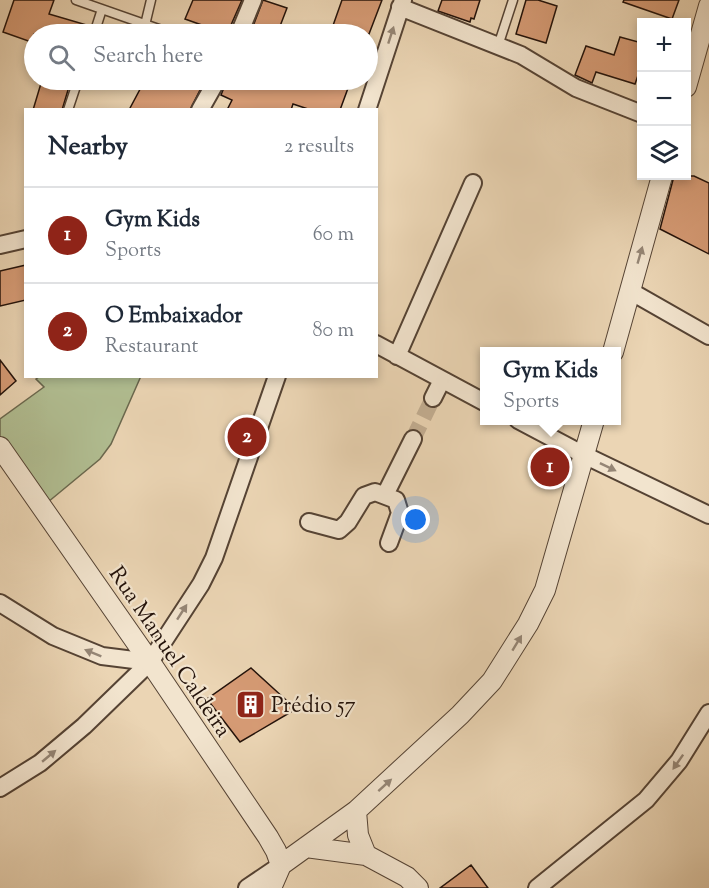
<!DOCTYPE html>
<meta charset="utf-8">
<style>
body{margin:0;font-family:"Sorts Mill Goudy",serif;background:#f6f6f7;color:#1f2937}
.controls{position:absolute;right:18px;top:18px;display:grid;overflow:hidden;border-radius:0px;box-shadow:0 3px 9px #0003}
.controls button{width:54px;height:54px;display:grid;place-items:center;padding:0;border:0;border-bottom:2px solid #e0e1e3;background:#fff;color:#1f2937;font:30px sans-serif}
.you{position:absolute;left:416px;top:520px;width:21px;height:21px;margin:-15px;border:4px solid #fff;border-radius:50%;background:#1a73e8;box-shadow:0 0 0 9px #1a73e833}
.badge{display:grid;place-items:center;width:39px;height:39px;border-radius:50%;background:#8f2418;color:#fff;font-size:20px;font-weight:700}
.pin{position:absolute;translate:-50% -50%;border:3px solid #fff;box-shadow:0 2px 6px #0006}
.popup{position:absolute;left:480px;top:347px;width:141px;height:78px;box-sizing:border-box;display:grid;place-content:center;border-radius:0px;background:#fff;filter:drop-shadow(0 2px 4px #0005);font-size:20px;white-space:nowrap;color:#747a83}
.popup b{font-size:22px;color:#1f2937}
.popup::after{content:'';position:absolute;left:50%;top:100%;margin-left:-12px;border:12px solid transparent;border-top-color:#fff}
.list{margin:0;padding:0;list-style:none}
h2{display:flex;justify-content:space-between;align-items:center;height:78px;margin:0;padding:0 24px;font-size:26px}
h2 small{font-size:20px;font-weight:400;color:#747a83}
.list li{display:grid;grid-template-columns:39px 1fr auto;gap:18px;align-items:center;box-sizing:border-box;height:96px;padding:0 24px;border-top:2px solid #e0e1e3}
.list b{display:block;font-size:22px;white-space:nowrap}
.list p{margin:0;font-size:20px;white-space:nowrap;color:#747a83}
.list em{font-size:20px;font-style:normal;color:#747a83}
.icon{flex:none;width:33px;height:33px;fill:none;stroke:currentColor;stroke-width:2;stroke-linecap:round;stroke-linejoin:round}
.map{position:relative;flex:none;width:709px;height:888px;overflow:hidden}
.search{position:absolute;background:#fff;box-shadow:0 3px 9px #0003;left:24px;top:24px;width:354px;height:66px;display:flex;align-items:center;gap:15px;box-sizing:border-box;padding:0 21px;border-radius:33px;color:#747a83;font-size:22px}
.panel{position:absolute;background:#fff;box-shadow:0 3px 9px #0003;left:24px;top:108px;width:354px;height:270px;border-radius:0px}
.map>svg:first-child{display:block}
.green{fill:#b1be92;stroke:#6a684e;stroke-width:1.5}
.building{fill:#d69b75;stroke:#23120a;stroke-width:1.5}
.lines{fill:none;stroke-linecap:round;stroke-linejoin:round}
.minor-tunnel{stroke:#c3ae92;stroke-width:16;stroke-dasharray:16 8;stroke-linecap:butt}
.service-casing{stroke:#554334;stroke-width:11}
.minor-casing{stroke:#554334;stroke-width:20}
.tertiary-casing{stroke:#554334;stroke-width:22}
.service{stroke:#f2e4ce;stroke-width:8}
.minor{stroke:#f2e4ce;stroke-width:16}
.tertiary{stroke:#f2e4ce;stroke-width:20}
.oneway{fill:#958676}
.labels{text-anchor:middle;stroke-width:4.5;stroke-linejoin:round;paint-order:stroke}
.street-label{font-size:22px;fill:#23120a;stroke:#f2e4ce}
.poi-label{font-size:22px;fill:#23120a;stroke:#f2e4ce;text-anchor:start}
</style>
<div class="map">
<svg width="709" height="888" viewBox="0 0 709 888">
<rect width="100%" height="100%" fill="#ebd5b4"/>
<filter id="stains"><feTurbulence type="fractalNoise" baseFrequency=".00333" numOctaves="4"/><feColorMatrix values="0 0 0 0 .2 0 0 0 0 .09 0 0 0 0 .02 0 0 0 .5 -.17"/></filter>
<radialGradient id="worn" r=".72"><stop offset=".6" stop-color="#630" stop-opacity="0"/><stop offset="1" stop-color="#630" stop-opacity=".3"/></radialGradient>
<path class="green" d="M141,376L111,444L100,459L42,507L0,447V419L44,387L36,379L39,377Z"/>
<path class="building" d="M14,0H54L49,14L90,26L88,34H34V43L3,32Z
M193,0H242L227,34L185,19Z
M263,0L287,8L277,34H250Z
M342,0H382L369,34H330Z
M442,0H480L474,19L471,18L470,22L438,11Z
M526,0H538L557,6L546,43L516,34Z
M624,0H679L672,19L623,2Z
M620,37L642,43V64L635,84L596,72L592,83L575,75L586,46L614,55Z
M42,80H71L62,110H33Z
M145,80H205L190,110H129Z
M227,80H351L340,110H311L293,104L291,110H227L232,100L221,95Z
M674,176H694L709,183V254L660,229Z
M26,265V300L0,306V271Z
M0,360L16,381L0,395Z
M251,668L296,709L240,742L207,699Z
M471,865L488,888H440Z"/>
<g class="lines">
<path class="minor-tunnel" d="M413,439L433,398"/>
<defs>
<path id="service" d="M76,0L173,34
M145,25L151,0
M94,34L102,9
M498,46L513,0
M68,110L78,80"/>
<path id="minor" d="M400,7L521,55L576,88L642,114
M239,34L253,0
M200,110L217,80
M367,110L403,0
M0,245L26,239
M630,291L709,336
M376,344L484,402
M397,356L473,183
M433,398L442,380
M518,420L584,455L709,515
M385,495L413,439
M309,522L339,530L348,522L364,496L375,492L396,500L400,513L389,543
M0,603L53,636L102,656L150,662
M0,788L40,763L84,726L150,662L201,584L214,558L277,376
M247,888L281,865
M537,888L646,800L679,761L709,713"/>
<path id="tertiary" d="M686,87L709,6
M613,352L662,176
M0,447L150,662L268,837L276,851L281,865L271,888
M356,811L358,835L366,855
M306,847L366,855L407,877L418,888
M281,865L356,811L460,715L492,681L528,624L545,590L594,420"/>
</defs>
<use href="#service" class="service-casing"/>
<use href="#minor" class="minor-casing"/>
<use href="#tertiary" class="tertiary-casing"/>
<use href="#service" class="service"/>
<use href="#minor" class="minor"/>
<use href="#tertiary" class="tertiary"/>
</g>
<defs><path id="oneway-solid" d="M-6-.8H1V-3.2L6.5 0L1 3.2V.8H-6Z" transform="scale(1.5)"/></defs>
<g class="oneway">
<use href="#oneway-solid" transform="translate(391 35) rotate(-72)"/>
<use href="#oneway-solid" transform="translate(640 255) rotate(-74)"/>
<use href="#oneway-solid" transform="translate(608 467) rotate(26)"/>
<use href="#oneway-solid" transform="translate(182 612) rotate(-57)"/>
<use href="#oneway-solid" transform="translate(517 643) rotate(-59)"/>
<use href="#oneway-solid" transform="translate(93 653) rotate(-158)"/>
<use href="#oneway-solid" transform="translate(49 756) rotate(-40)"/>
<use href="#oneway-solid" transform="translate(678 762) rotate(125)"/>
<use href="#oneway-solid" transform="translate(385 785) rotate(-42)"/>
</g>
<defs>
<symbol id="building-square" viewBox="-11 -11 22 22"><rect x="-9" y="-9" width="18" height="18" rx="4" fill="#8f2418" stroke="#f2e4ce"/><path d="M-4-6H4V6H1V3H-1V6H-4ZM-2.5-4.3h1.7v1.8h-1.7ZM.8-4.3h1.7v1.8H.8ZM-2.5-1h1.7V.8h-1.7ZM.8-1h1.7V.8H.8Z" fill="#fff"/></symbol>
</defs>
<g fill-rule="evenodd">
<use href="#building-square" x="234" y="688" width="33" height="33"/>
</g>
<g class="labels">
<g class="street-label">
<text transform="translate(171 651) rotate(56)" y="8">Rua Manuel Caldeira</text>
</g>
<g class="poi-label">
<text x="271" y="712">Prédio 57</text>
</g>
</g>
<rect width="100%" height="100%" filter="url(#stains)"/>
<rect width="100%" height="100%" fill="url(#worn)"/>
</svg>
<div class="controls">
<button>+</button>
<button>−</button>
<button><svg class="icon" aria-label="layers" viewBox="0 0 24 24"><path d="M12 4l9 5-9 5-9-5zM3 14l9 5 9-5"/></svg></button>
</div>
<div class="you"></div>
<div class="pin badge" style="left:550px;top:467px">1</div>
<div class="popup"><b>Gym Kids</b>Sports</div>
<div class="pin badge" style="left:247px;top:437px">2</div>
<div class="search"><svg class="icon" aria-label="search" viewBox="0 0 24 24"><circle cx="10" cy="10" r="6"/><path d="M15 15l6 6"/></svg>Search here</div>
<section class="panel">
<h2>Nearby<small>2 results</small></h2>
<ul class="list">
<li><span class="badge">1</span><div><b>Gym Kids</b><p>Sports</p></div><em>60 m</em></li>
<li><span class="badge">2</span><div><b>O Embaixador</b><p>Restaurant</p></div><em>80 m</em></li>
</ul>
</section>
</div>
